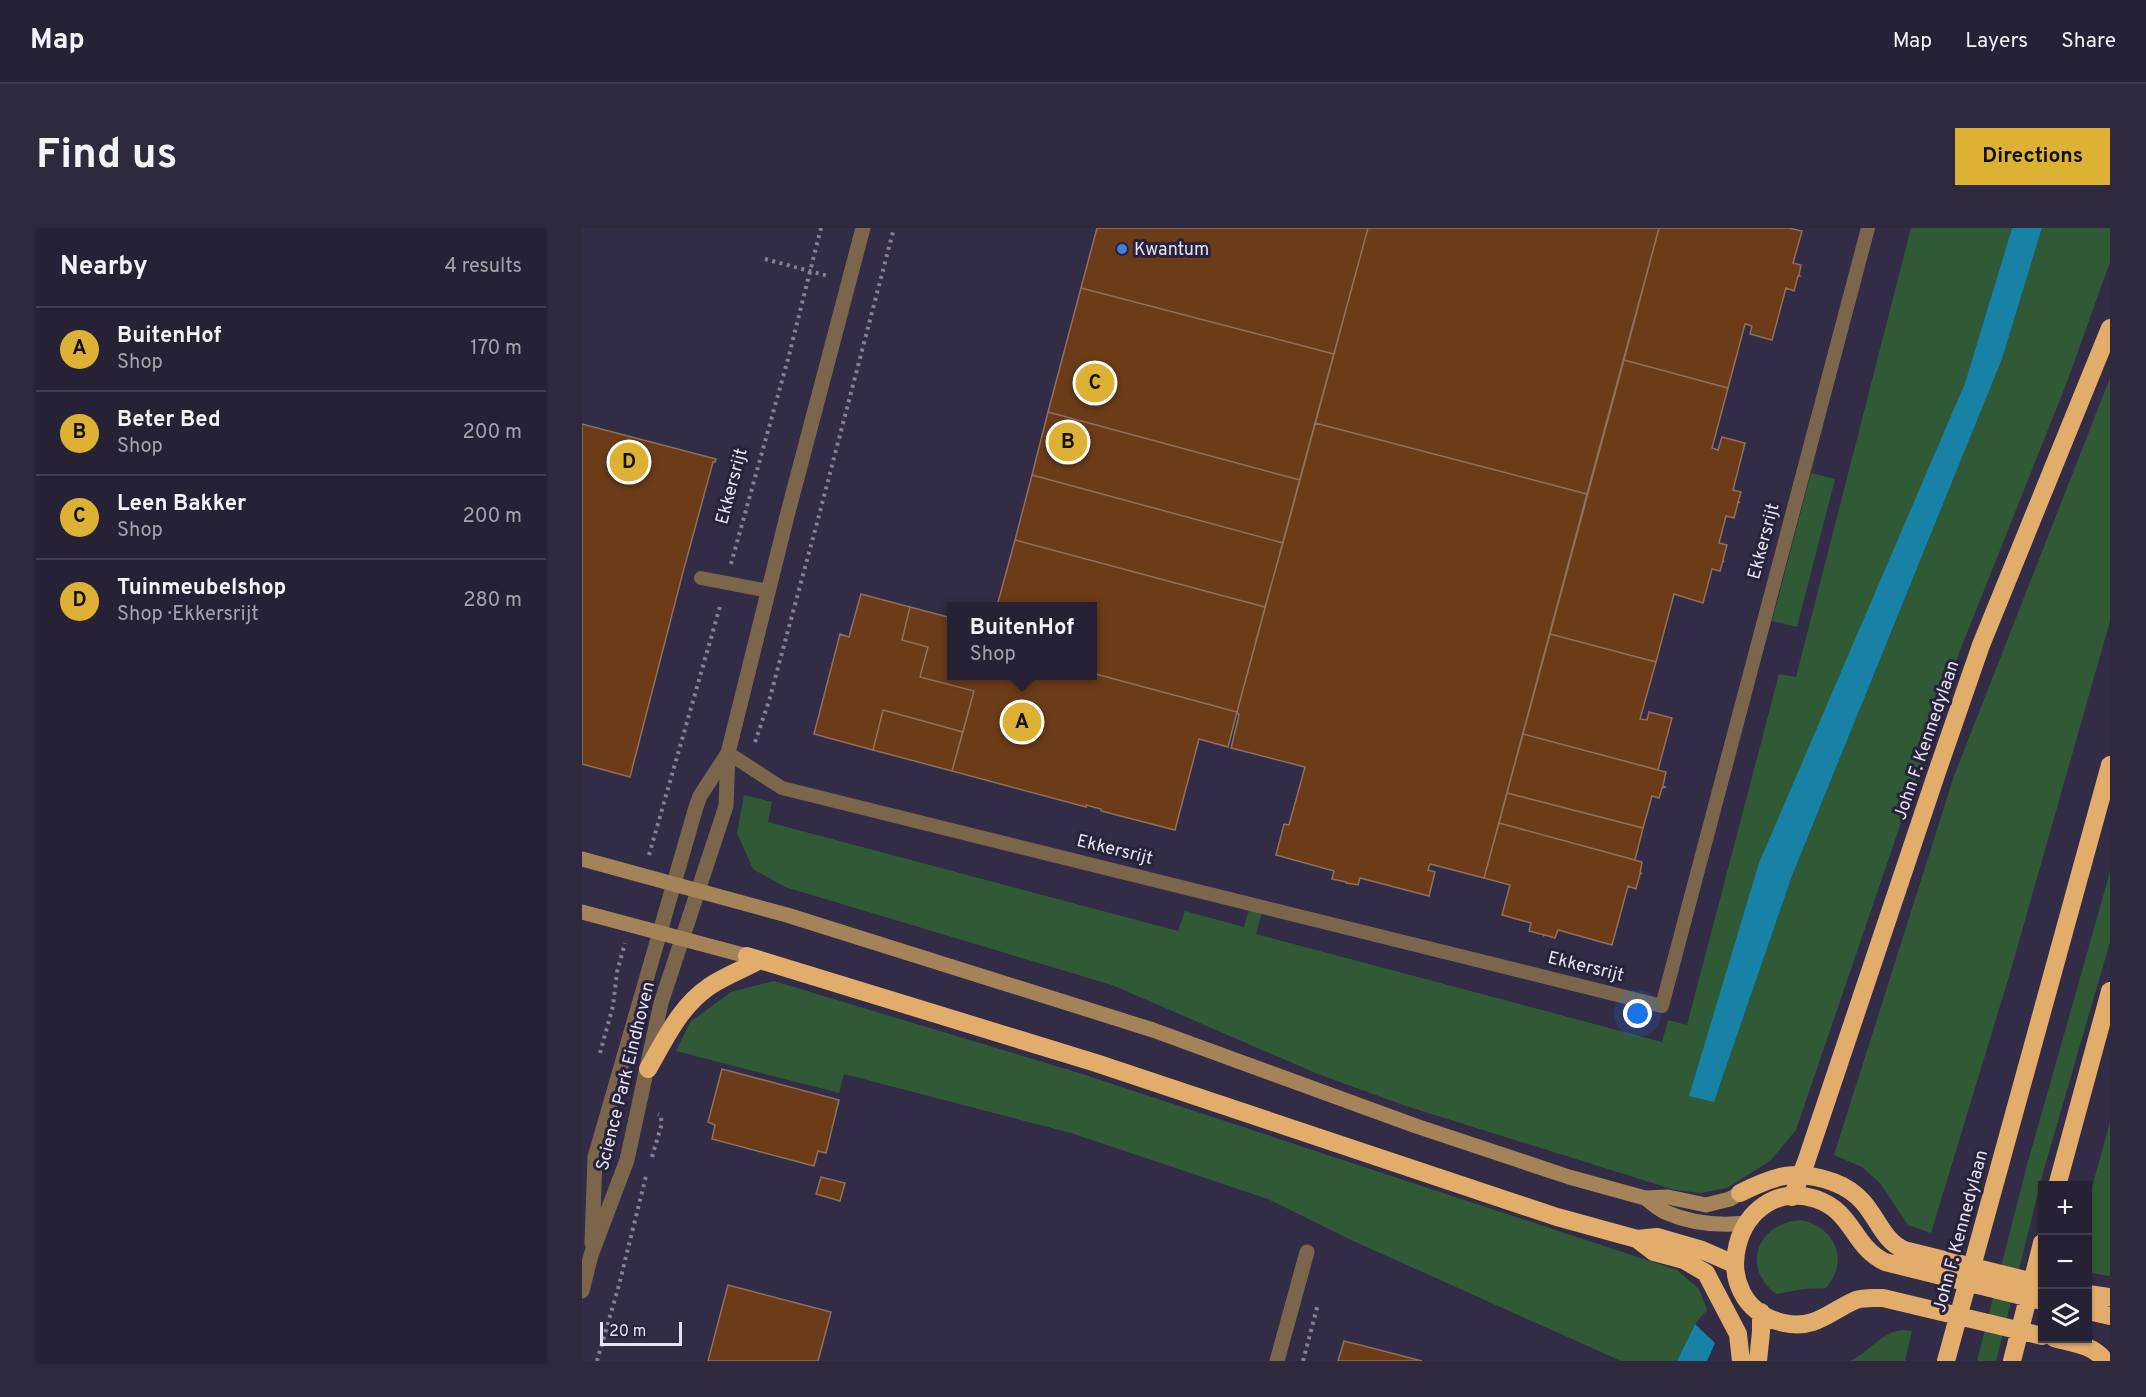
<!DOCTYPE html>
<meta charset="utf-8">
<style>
body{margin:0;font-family:Overpass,sans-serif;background:#2e293c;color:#f1f3f6}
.controls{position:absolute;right:18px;bottom:18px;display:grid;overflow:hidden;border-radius:0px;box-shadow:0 2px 4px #0004}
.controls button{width:54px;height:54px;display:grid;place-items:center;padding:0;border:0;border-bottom:2px solid #423e4f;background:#262134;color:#f1f3f6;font:30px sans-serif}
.scale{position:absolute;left:18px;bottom:15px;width:82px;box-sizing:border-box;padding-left:6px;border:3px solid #e5e2f3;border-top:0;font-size:16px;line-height:21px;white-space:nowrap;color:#e5e2f3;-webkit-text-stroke:4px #28223b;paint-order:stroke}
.you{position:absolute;left:1056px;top:786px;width:21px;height:21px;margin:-15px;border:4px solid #fff;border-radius:50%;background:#1a73e8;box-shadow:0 0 0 9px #1a73e833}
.badge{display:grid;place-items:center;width:39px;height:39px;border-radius:50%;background:#ddb133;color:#111;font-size:20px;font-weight:700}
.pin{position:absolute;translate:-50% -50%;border:3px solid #fff;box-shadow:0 2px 6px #0006}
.popup{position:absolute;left:365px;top:374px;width:150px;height:78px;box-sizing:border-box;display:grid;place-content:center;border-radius:0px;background:#262134;filter:drop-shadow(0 2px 4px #0005);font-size:20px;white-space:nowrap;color:#a4a3ac}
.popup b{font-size:22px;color:#f1f3f6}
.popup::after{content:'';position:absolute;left:50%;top:100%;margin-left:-12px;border:12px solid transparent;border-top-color:#262134}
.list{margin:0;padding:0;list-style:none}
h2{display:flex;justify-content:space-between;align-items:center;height:78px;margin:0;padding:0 24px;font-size:26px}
h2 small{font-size:20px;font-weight:400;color:#a4a3ac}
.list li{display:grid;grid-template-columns:39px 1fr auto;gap:18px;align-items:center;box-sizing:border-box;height:84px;padding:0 24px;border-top:2px solid #423e4f}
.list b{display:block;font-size:22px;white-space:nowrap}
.list p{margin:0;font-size:20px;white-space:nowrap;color:#a4a3ac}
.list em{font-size:20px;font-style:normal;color:#a4a3ac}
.icon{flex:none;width:33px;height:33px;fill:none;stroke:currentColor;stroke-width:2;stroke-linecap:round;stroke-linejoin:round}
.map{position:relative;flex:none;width:1528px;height:1133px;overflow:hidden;border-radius:0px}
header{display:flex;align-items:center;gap:36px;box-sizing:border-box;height:84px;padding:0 30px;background:#262134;border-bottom:2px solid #423e4f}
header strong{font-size:28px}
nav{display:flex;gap:33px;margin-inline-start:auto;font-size:21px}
.intro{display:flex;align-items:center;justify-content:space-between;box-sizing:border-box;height:144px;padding:0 36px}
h1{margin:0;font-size:42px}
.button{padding:15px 27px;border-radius:0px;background:#ddb133;color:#111;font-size:21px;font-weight:700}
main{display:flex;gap:36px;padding:0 36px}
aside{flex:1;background:#262134;border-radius:0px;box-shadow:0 2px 4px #0004}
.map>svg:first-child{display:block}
.green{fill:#305a35}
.water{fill:#1782a6}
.building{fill:#6c3c18;stroke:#8e705d;stroke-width:1.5}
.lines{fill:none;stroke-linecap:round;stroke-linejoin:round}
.path{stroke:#858096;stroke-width:4;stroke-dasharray:3 4.5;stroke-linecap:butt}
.lane{stroke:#7b664c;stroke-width:14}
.street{stroke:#7b664c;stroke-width:15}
.secondary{stroke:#a58359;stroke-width:15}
.highway{stroke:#e2ad6b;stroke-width:18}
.shop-dot{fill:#3f7fe0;stroke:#28223b;stroke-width:2}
.labels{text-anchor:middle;stroke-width:6;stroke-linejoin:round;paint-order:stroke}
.poi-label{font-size:18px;fill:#e5e2f3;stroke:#28223b;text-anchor:start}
.street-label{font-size:18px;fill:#e5e2f3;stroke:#28223b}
</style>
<header>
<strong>Map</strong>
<nav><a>Map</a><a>Layers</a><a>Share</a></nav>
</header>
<div class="intro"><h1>Find us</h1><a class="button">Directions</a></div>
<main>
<aside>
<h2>Nearby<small>4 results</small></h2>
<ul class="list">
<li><span class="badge">A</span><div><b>BuitenHof</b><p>Shop</p></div><em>170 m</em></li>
<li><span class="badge">B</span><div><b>Beter Bed</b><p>Shop</p></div><em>200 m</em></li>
<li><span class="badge">C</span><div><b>Leen Bakker</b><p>Shop</p></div><em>200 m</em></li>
<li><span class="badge">D</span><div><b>Tuinmeubelshop</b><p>Shop · Ekkersrijt</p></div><em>280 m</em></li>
</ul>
</aside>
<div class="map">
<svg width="1528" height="1133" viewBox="0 0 1528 1133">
<rect width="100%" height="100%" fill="#322c46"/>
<path class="green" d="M1329,0H1430L1383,155L1284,387L1132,874L1210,648L1420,131L1460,0H1528V34L1485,154L1377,425L1214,902L1188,933L1145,960L1119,965L1093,962L824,878L736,846L530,757L203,659L171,641L155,605L162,567L190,574L186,594L596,703L603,683L662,699L667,681L680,684L674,706L1080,814L1086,792L1105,797L1197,446L1214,449Z
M1528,150V393L1428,745L1349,1005L1326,997L1298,955L1280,939L1252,927L1372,548Z
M1229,245L1253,251L1215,399L1190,393Z
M1528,644V714L1462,941L1414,1133H1395L1445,937Z
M192,753L497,845L1095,1042L1117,1061L1125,1082L1113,1096L1095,1133H1039L769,1012L686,971L489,905L262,846L257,865L94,823L108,794L149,764Z
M1528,894V1048H1526L1506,1044V974Z
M1219,992C1253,999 1268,1032 1244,1060L1221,1061L1194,1066C1158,1038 1176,995 1219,992Z
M1320,1102L1330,1103L1323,1133H1268C1288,1124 1296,1106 1320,1102Z"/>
<path class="water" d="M1430,0H1460L1420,131L1210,648L1132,874L1107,868L1177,635L1383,155Z
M1113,1096L1133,1115L1125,1133H1095Z"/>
<path class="building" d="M515,0H786L752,126L499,60Z
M786,0H1077L1005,266L733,195Z
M1077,0H1207L1220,3L1211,35L1219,37L1217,47L1218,48H1216L1212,63L1204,60L1190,112L1168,106L1170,98L1163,96L1146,160L1042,132Z
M499,60L752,126L718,252L466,184Z
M1042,132L1146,160L1130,220L1136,222L1140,209L1163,215L1151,262L1159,264L1156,274H1158L1156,275L1152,290L1144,288L1137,315L1145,317L1141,332L1142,334L1141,333L1138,343L1130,341L1121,375L1092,366L1074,434L968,406Z
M466,184L718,252L701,315L450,247Z
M733,195L1005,266L902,650L848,636L846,642L853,644L847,668L778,650L776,657L765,655V656L764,654L750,651L752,643L694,627L702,596L707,597L723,539L649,520L657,487L655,484Z
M0,196L134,231L133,234H131L101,344L48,549L0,536Z
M450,247L701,315L683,379L433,312Z
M433,312L683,379L655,484L510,445V378H415Z
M279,366L328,379L320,412L346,419L338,449L392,463L381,504L301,482L291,522L232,506L258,406L267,409Z
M328,379L370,390V448H510V445L655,484L646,519L617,511L593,602L519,583V581L504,577V579L370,543L392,463L338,449L346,419L320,412Z
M968,406L1074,434L1058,491L1065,492L1067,484L1090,490L1076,542L941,506Z
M301,482L381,504L370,543L291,522Z
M941,506L1084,544L1081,558L1083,559L1080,560L1077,570L1070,568L1061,600L925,565Z
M925,565L1061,600L1053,632L917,595Z
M917,595L1060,634L1058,645H1060L1058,646L1054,661L1046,658L1030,717L976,702L973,710L963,707L961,708L962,707L947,703L949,695L920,687L928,657L902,650Z
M140,841L257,872L244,925L236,923L232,938L130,911L133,897L126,894Z
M239,949L263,955L258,973L234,966Z
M146,1057L249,1084L236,1133H126Z
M762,1113L782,1118L840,1133H756Z"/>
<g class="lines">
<path class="path" d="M183,31L246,48
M149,336L206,131L239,0
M173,514L187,473L235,295L312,0
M67,627L139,375
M18,825L31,778L35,744L43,715
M70,929L80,895L78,887L76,886
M15,1133L37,1057L64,948
M721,1133L736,1076"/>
<path class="lane" d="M119,350L186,363
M146,525L200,560L1080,778L1286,0"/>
<path class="street" d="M10,1015L13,929L114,579L118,568L146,525
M0,1063L9,1027L45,932L79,775L144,578L146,525L205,288L281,0
M695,1133L725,1024"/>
<path class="secondary" d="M0,631L205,687L571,802L834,898L987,949L1063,970L1086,969L1124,977L1148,971L1158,965
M0,684L165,728
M1063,970C1069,974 1076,981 1083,984C1108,995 1137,998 1164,995"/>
<path class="highway" d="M165,728L514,835L975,989L1055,1011L1075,1009L1120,1022L1152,1036
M66,841C84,810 98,778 128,758C143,748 162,741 178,732
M1475,958L1528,763
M1158,965C1192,948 1214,940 1251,954C1262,958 1273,965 1281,974C1296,991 1301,1012 1322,1022L1460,1056
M1210,969L1224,934L1355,544L1399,417L1528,100
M1055,1011L1072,1024L1102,1032L1124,1045L1156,1106L1159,1133
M1506,1066L1528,1069
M1460,1073L1303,1034C1270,1018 1272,984 1234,971C1153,945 1117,1076 1202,1095C1233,1102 1248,1083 1274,1072C1282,1069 1292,1070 1301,1070L1460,1108
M1506,1083L1528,1088
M1472,1110C1490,1115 1512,1117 1523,1133
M1176,1133L1179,1104V1084
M1364,1133L1528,537
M1430,1133L1460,1015"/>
</g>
<circle class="shop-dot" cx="540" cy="21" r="6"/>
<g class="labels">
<g class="poi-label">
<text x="552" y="27">Kwantum</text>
</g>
<g class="street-label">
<text transform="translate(149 258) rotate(-75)" y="6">Ekkersrijt</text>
<text transform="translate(1181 313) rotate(-75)" y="6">Ekkersrijt</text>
<text transform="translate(1344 512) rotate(-71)" y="6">John F. Kennedylaan</text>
<text transform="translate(533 621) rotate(14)" y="6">Ekkersrijt</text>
<text transform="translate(1004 738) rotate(14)" y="6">Ekkersrijt</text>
<text transform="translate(43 848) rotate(-76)" y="6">Science Park Eindhoven</text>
<text transform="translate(1378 1003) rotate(-75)" y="6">John F. Kennedylaan</text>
</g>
</g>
</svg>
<div class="controls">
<button>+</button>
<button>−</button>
<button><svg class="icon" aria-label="layers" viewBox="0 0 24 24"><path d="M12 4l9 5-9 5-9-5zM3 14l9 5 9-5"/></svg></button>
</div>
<div class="scale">20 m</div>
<div class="you"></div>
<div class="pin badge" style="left:440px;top:494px">A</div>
<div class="popup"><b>BuitenHof</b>Shop</div>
<div class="pin badge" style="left:486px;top:214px">B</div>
<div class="pin badge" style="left:513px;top:155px">C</div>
<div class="pin badge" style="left:47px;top:234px">D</div>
</div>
</main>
